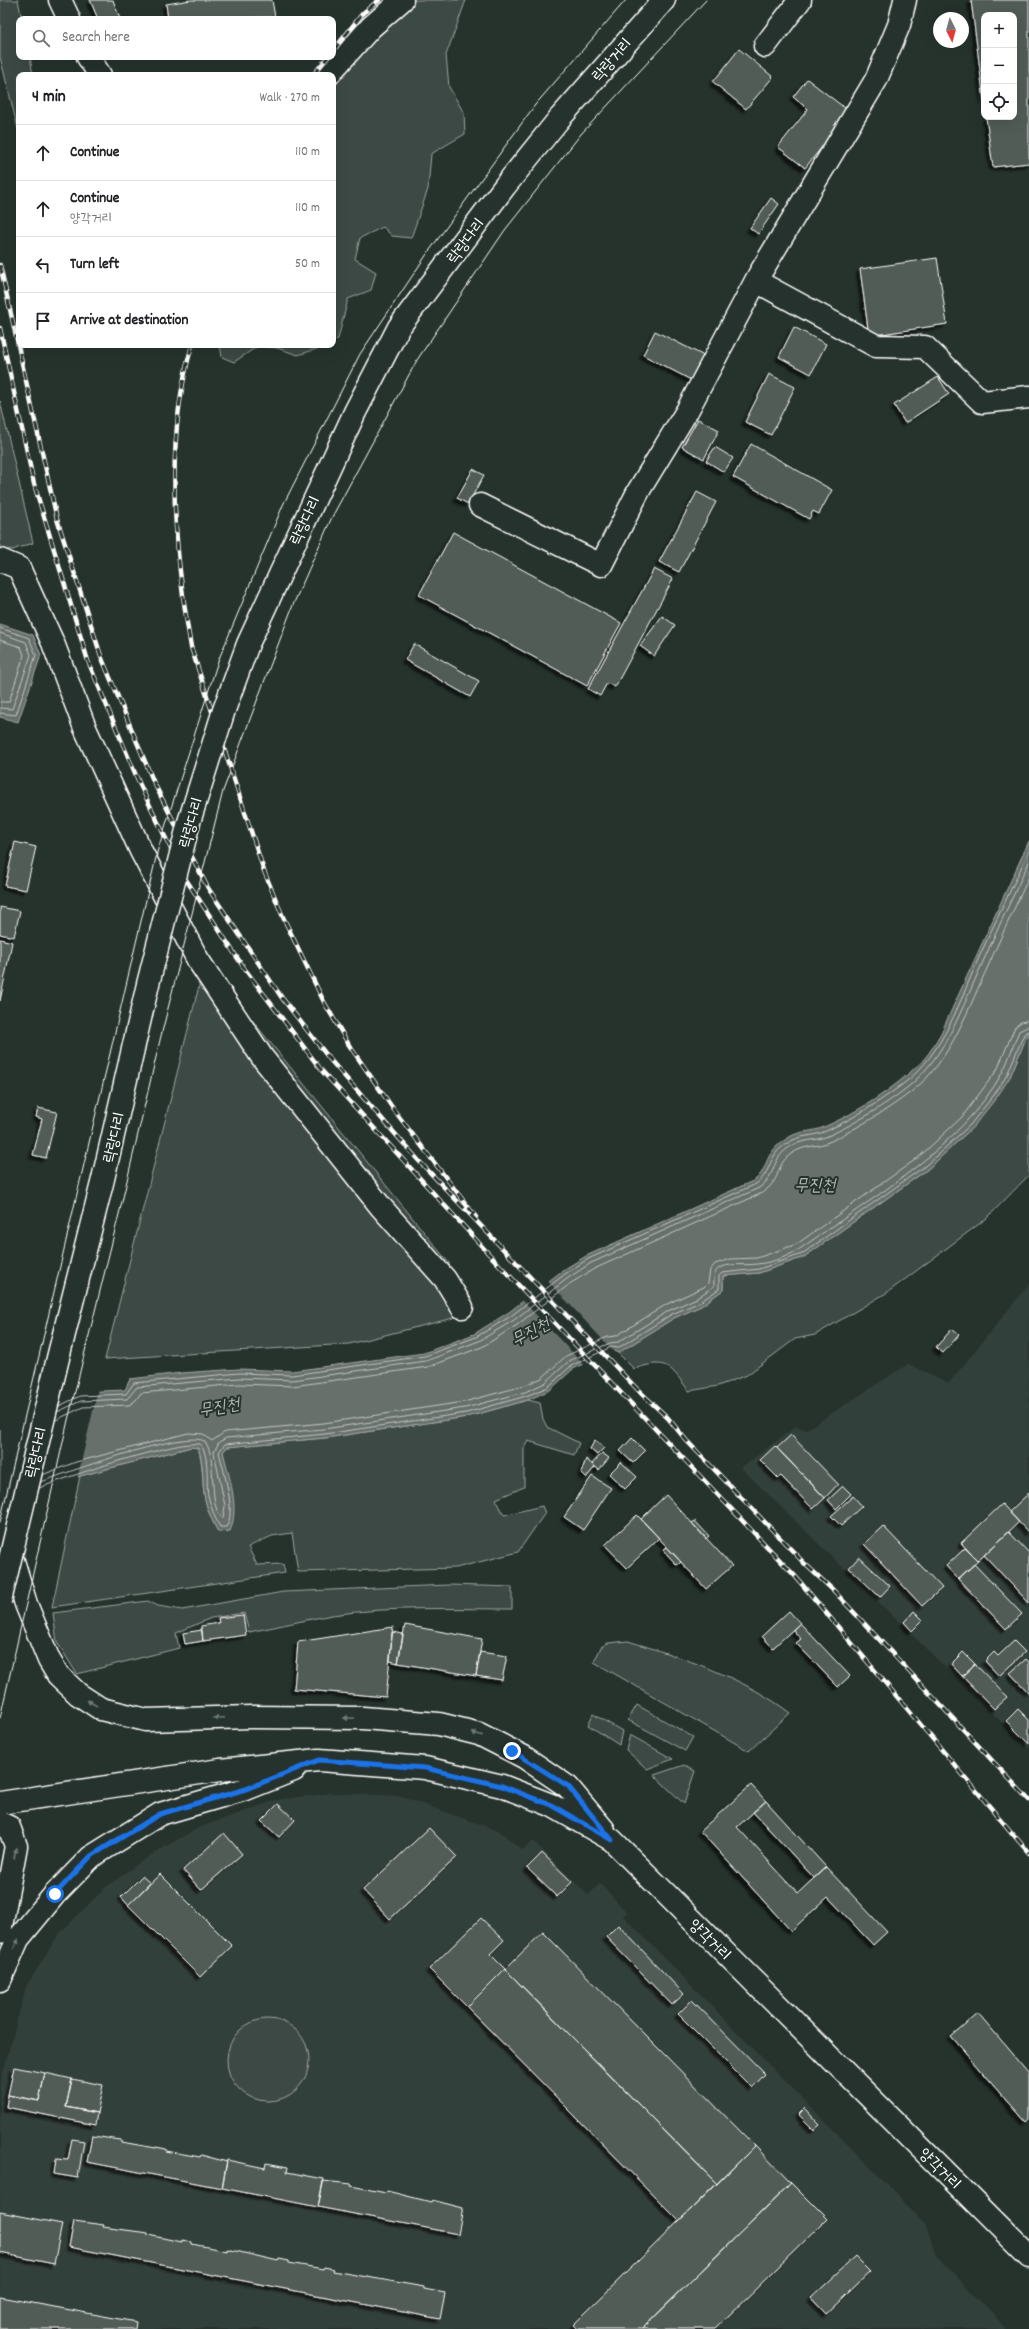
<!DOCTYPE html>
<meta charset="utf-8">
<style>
body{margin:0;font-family:Dekko,"Poor Story",sans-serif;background:#f6f6f6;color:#202124}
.controls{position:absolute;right:12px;top:12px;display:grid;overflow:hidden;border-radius:8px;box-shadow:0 4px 16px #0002}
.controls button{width:36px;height:36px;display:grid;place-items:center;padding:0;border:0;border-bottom:1px solid #e0e0e0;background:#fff;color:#202124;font:20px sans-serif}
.compass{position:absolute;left:933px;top:12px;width:36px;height:36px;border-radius:50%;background:#fff;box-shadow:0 4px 16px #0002;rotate:174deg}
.stop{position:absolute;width:12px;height:12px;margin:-9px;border:3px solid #1a73e8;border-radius:50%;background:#fff}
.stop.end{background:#1a73e8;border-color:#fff;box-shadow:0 1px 4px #0008}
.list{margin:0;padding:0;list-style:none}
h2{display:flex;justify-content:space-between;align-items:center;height:52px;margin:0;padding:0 16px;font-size:17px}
h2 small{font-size:13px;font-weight:400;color:#757577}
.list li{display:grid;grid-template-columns:26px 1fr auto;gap:12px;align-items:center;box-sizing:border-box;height:56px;padding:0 16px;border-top:1px solid #e0e0e0}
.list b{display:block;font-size:15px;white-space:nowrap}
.list p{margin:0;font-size:13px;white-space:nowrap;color:#757577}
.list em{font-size:13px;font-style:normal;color:#757577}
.icon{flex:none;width:22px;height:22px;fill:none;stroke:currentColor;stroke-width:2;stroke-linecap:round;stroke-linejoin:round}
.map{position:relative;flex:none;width:1029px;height:2329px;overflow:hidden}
.search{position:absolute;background:#fff;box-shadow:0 4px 16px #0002;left:16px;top:16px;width:320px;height:44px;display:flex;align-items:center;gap:10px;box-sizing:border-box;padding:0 14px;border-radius:8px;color:#757577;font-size:15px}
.panel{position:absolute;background:#fff;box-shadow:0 4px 16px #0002;left:16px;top:72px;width:320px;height:276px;border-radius:8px}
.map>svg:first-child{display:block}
.built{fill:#333f3a}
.green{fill:#3e4944;stroke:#9ea4a2}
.water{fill:#67706c;stroke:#a4a9a7}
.pier{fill:#26332d}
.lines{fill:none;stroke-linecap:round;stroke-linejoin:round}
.shore{stroke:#c2c6c4;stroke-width:1}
.building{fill:#515c57;stroke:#fff;filter:url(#shadow)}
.minor-casing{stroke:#fff;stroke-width:25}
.major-casing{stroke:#fff;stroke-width:25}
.minor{stroke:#26332d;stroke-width:22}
.major{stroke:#26332d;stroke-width:22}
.tram{stroke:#fff;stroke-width:1}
.rail-casing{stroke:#fff;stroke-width:4.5}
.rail{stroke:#26332d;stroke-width:3;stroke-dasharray:9;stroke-linecap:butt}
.major-bridge-casing{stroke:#fff;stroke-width:25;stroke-linecap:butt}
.major-bridge{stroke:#26332d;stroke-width:22}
.oneway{fill:#727a76}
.route{stroke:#1a73e8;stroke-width:5}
.labels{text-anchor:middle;stroke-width:4;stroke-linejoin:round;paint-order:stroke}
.street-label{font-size:16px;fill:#fff;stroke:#26332d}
.water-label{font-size:17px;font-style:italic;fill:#b3b8b6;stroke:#26332d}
</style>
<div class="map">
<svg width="1029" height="2329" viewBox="0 0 1029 2329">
<defs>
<filter id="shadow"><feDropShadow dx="-3.5" dy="3.5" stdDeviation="1" flood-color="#0009"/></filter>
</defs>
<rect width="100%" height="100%" fill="#26332d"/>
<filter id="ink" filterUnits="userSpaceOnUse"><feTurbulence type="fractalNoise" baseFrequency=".025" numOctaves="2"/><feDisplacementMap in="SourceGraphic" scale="8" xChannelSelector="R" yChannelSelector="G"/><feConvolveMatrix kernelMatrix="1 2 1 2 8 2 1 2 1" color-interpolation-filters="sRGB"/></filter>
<g filter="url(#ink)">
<path class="built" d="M1029,1284V1749L741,1468L796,1426L806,1430L908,1364L949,1383Z
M331,1793L400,1796L499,1831L522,1850L533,1841L588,1895L600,1884L627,1912L623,1916L925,2223L936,2255L1007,2329H0V2084L26,1987L58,1935L107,1886L154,1853L198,1828L276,1800Z"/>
<path class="green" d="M0,0H18L22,19H19V57H30L33,75H19V133L0,57Z
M414,0H466L446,55L449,87L464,113L465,134L431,154L428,189L411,238L392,236L383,227L360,238L355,259L376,272L371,290L348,299L338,339L333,342V88L376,37Z
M220,345H329L298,355L277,348L258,346L234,362L222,357Z
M0,401L33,543L12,550L0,548Z
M205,962L449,1263L453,1318L349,1344L105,1359Z
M1029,1031V1175L987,1218L888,1292L815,1335L795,1339L747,1375L718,1386L689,1391C669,1365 667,1358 634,1369L618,1353L674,1318L701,1306L723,1290V1276L759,1273L804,1257L928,1169L973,1127L1010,1077Z
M528,1400L540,1403L543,1419L547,1427L579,1443L574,1455L528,1441L524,1448V1487L496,1499L504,1515L542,1506L545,1513L518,1552L456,1568L298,1572L292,1533L272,1536L248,1547L257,1565L283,1564L285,1573L52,1607L80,1476L191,1447L198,1448C203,1463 202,1479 204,1494C206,1508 212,1520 218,1532L229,1531L226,1466L223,1452L227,1447L325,1438L467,1417Z
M449,1585L512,1587V1609C452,1609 392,1606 332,1615C304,1620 276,1627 249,1632L244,1613L211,1618L176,1633L179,1648L77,1674L57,1642L53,1613L148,1601L158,1606L182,1610L283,1592Z
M628,1641C684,1658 743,1677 790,1713L749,1751L594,1662L601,1647L608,1643Z
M637,1705L693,1737L685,1751L628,1720Z
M593,1714L622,1731L619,1745L588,1725Z
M630,1735L673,1759L647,1769L626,1750Z
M684,1765L695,1771L684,1804L654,1775Z
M227 2060a41 41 0 1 1 82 0a41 41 0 1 1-82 0Z"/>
<path class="water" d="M0,624L33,635L41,655L18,722L0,717Z
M1029,841V1031L1010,1077L997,1097L973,1127L928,1169L804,1257L759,1273L723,1276V1290L701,1306L674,1318L618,1353L613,1351L573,1369L550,1390L528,1400L467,1417L325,1438L227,1447L223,1452C229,1476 240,1508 230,1531L218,1532C212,1520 206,1508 204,1494C202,1479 204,1463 198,1448L191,1447L80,1476L0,1508V1430L79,1392L125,1390L130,1379L181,1373L239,1369L292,1371L424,1353L474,1334L509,1312L563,1270L586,1256L755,1180C769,1168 763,1156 782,1142C800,1128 808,1134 824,1127C858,1112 894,1089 920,1063C929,1055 935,1043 941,1033Z"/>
<path class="pier" d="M547,1280L617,1355L613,1353L585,1366L522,1300Z
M98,1389L77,1480L0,1510L1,1428L78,1390Z"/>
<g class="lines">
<path class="shore" d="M0,628L29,638L36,655L16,715L0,713
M0,633L26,642L31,655L12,709L0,708
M0,640L21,647L24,655L9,702H0
M59,1406L80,1396L126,1394L134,1383L239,1373L292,1375L425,1356L476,1337L511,1316L565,1274L588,1259L756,1184C773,1171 767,1156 786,1144C803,1133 811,1138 826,1131C853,1119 879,1102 903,1084C944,1054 960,1000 980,955C996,920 1013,886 1029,851
M57,1412L81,1401L127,1399L137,1387L239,1378L293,1380L426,1361L479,1341L514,1320L568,1278L591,1263L759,1188C777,1175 770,1161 788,1148C803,1138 814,1142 828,1136C856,1123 884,1106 908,1087C946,1056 962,1008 982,964C997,930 1013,896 1029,862
M56,1420L83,1407L129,1405L135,1401L141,1393L239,1384L293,1386L428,1367L482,1347L517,1325L571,1283L594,1269L762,1193C783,1179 774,1166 791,1154C805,1144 817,1148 831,1141C859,1127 886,1111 911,1092C949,1063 965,1016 985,973C999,941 1014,909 1029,877
M42,1475L76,1462L188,1433L203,1434L212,1441L225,1432L324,1423L464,1402L523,1386L542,1378L566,1356L607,1337L616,1336L667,1304L704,1287L708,1283L710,1270L715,1264L731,1259L757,1258L797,1244L919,1157L962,1117L997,1070L1015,1027L1021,1022L1029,1020
M41,1482C62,1474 192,1427 205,1442C218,1457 207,1509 223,1518L225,1506L214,1452L219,1442L226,1438L324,1429L465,1408L525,1392L545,1383L569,1361L610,1343L618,1342L670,1310L697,1298L714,1286C714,1281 713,1273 718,1269C728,1262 745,1266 757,1264C772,1263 792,1255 804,1246C872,1198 961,1147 1002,1073C1009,1060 1013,1045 1019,1031L1029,1026
M39,1488C79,1473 118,1460 159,1450C172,1447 185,1443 199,1444C210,1451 206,1483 208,1495C211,1506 214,1517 220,1527H226C237,1514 223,1469 219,1452L225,1444L325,1434L466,1413L526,1396L548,1387L571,1366L611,1347L618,1348L672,1314L700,1302L719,1289V1276L722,1273L759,1269L802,1254L925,1166L970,1125L994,1095L1007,1075L1024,1034L1029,1031"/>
</g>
<path class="building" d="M90,0H113L120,19H98Z
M191,0H272L275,17L168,19L166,4Z
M971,0H1029V163L993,167L986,117H1014V15H984V101Z
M739,49L773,77L746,109L713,82Z
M807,79L850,112L805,168L778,147L808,109L793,97Z
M771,198L779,204L758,234L750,228Z
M937,258L947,324L869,336L860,269Z
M794,327L826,344L811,374L779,357Z
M655,331L706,357L693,381L643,355Z
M769,374L795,387L771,435L745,422Z
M938,377L949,394L905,423L894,405Z
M698,419L719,430L704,459L682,447Z
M751,444L832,490L819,514L813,511L809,519L733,477Z
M715,447L733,458L724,472L706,461Z
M473,469L484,475L468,504L457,498Z
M697,492L716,502L679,572L659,562Z
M453,532L621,623L587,686L419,595Z
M654,569L673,579L615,687L607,683L600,696L588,689Z
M662,616L675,625L654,656L640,646Z
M414,644L479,681L470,697L405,660Z
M15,842L36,847L26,890L5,886Z
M0,907L20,911L14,937L0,934Z
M0,939L12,942L0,1001Z
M38,1108L57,1112L46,1158L33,1155L42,1119L36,1117Z
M952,1329L959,1335L943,1353L936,1347Z
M791,1435L838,1484L825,1498L777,1448Z
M632,1438L645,1451L633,1463L620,1451Z
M595,1440L604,1448L597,1455L590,1449Z
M775,1446L825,1498L813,1509L781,1476L778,1478L760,1460Z
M602,1453L609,1458L599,1470L592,1464Z
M586,1459L595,1467L586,1478L581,1473Z
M621,1462L637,1477L625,1489L609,1474Z
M592,1476L611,1488L583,1530L564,1517Z
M843,1486L851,1494L836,1509L828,1500Z
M1029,1493V1533L1009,1512Z
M666,1495L732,1566L706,1589L641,1519Z
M853,1496L862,1506L841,1526L831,1516Z
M1002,1504L1019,1522L978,1561L961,1543Z
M637,1515L659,1538L627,1568L605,1545Z
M695,1521L709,1536L706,1539L692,1523Z
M883,1526L942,1588L922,1606L864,1544Z
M1009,1532L1029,1553V1603L984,1555Z
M667,1547L681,1562L677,1565L663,1550Z
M965,1548L978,1561L958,1579L946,1566Z
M859,1557L890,1586L880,1597L849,1568Z
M974,1564L1022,1614L1006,1629L958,1579Z
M789,1611L800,1623L773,1648L762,1636Z
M914,1611L923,1620L912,1631L904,1622Z
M243,1615L246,1635L203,1641L201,1626L219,1623L218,1618Z
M800,1623L850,1676L838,1687L796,1643L801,1639L793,1630Z
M405,1625L482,1639L476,1676L398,1663Z
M393,1627L386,1697L294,1689L298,1642Z
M202,1630L203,1641L185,1644L183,1633Z
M392,1632L403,1634L398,1663L390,1661Z
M1014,1641L1025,1652L999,1676L985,1661L994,1652L998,1656Z
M480,1652L507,1656L502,1680L476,1676Z
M963,1652L975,1664L962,1676L951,1664Z
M1026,1659L1029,1662V1693L1010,1673Z
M975,1664L1007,1697L994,1709L962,1676Z
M1018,1709L1029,1720V1744L1006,1721Z
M751,1785L766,1801L737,1827L798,1893L826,1867L887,1932L873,1945L828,1897L791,1931L700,1831Z
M766,1801L826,1867L814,1878L753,1812Z
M278,1804L295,1820L279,1837L261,1821Z
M429,1828L457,1857L390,1919L363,1890Z
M224,1833L242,1854L201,1890L183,1870Z
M542,1853L572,1882L557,1897L527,1868Z
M160,1874L232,1946L200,1977L128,1905Z
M142,1876L150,1883L128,1905L121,1897Z
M481,1918L504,1940L490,1954L505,1969L467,2007L429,1969Z
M618,1925L684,1994L672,2005L606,1937Z
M543,1932L755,2146L717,2184L505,1969Z
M505,1969L717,2184L679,2221L467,2007Z
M692,2000L765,2074L752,2088L678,2014Z
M978,2013L1029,2073V2119L1026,2122L951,2036Z
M14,2067L45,2073L39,2101L8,2095Z
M45,2073L72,2079L66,2107L97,2113L95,2125L6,2107L8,2095L39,2101Z
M72,2079L103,2085L97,2113L66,2107Z
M804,2108L820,2125L814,2130L798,2114Z
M92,2136L121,2140V2142L156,2148V2147L166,2149V2151L200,2157L201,2155L227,2162L222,2188L87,2162Z
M72,2139L84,2141L78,2178L54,2174L56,2159L68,2160Z
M755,2146L791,2183L642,2329H577L573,2325Z
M227,2160L265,2168L266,2163L288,2167L287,2172L324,2179L318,2207L222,2188Z
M323,2181L352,2184L351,2186L386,2193L387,2191L431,2202L432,2200L463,2208L458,2234L318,2207Z
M791,2183L827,2219L715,2329H642Z
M0,2212L62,2224L54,2264L0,2253Z
M74,2221L104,2225L103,2227L148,2233V2235L182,2242V2240L192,2242V2244L227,2251V2249L278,2261L279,2259L289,2261V2263L323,2269L324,2267L334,2269L333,2271L424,2287V2289L445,2293L440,2319L69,2247Z
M855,2257L870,2272L826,2314L811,2298Z
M0,2297L136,2322L135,2329H0Z"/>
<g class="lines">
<defs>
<path id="minor" d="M60,0L69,19
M765,46L800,0
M88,57L100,75
M328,75L371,27L402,0
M756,281L876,346L925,347L982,402L1029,397
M480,505L601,565L639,490L687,411L759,275L876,80L899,25L905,0
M0,560L19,568L53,643L85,728L141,851L198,960L262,1057L381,1207L445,1279L462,1307"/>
<path id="major" d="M559,119L664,0
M11,1554L26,1604L49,1660L58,1675L78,1694L101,1709L146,1720L251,1717L363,1718L439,1724L479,1734L524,1757L568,1787L604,1830
M0,1803L220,1770L319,1760L425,1768L502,1786L551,1805L612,1840L1029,2256
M0,1823L9,1827L16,1846L0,1932
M0,1980L18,1939L55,1894L91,1857L160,1814L246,1789L294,1770"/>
</defs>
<use href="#minor" class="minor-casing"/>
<use href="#major" class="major-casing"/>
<use href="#minor" class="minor"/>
<use href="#major" class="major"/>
<path class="tram" d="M0,1522L158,849L218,661L283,505L360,354L427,254L535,105L626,0
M0,1718L68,1420L122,1202L160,1040L223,791L293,605L332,517L417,360L505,230L581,134L706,0"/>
<defs>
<path id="rail" d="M333,51L363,13L379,0
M313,75L328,57
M0,265L57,519L101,656L154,783L208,888L282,998L332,1062L419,1161L638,1390L668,1418L686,1440L805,1564L834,1591L1029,1800
M0,328L34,484L88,661L140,785L185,878L244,968L322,1071L488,1253L795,1576L1029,1853
M192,345C164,442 174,549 191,647L264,871L283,917L324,1002L349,1045L394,1110L476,1217"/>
</defs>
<use href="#rail" class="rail-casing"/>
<use href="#rail" class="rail"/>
<defs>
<path id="major-bridge" d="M0,1601L58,1358L103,1179L148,984L189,822L224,710L248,644L355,412L399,327L505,186L559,119"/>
</defs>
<use href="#major-bridge" class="major-bridge-casing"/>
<use href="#major-bridge" class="major-bridge"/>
</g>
<defs><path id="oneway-solid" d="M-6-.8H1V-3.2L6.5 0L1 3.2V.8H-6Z"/></defs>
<g class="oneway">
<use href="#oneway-solid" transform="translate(92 1703) rotate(-149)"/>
<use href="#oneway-solid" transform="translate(219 1718) rotate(178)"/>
<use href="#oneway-solid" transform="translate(349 1718) rotate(-180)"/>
<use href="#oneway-solid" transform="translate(477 1734) rotate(-162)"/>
<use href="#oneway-solid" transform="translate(15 1853) rotate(-80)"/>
<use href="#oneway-solid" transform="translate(16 1944) rotate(-65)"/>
</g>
</g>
<g class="lines" filter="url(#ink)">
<path class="route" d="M55,1894L91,1856L160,1814L246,1789L319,1760L425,1768L502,1786L551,1805L612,1840L568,1786L512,1751"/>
</g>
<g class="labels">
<g class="street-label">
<text transform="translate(611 59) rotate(-49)" y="6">락랑거리</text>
<text transform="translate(465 240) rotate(-53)" y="6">락랑다리</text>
<text transform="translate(304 520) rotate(-65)" y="6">락랑다리</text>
<text transform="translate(190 822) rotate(-74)" y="6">락랑다리</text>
<text transform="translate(113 1137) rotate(-77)" y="6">락랑다리</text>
<text transform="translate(35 1452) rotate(-77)" y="6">락랑다리</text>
<text transform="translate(711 1939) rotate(45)" y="6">양각거리</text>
<text transform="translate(941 2168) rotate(45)" y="6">양각거리</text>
</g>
<g class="water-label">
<text x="815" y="1190">무진천</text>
<text transform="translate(530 1331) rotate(-28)" y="6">무진천</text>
<text transform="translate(219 1406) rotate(-10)" y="6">무진천</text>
</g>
</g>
</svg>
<div class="controls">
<button>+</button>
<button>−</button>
<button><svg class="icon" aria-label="locate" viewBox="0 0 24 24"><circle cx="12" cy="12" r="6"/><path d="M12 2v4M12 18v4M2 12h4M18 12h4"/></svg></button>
</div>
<svg class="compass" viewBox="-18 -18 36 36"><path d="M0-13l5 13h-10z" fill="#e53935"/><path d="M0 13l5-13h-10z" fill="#757577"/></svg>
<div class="stop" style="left:55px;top:1894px"></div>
<div class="stop end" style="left:512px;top:1751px"></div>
<div class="search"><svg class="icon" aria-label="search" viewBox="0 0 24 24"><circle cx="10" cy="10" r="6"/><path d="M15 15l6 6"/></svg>Search here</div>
<section class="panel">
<h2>4 min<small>Walk · 270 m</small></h2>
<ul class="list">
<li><svg class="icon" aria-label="ahead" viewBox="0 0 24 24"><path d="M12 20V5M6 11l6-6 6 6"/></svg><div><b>Continue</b></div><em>110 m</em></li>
<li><svg class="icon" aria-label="ahead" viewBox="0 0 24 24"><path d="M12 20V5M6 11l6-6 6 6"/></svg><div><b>Continue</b><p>양각거리</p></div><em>110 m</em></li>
<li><svg class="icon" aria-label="left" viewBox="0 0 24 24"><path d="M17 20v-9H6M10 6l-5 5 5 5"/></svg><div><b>Turn left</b></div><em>50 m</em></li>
<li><svg class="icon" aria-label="arrive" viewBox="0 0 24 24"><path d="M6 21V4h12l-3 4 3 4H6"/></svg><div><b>Arrive at destination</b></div></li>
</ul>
</section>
</div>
